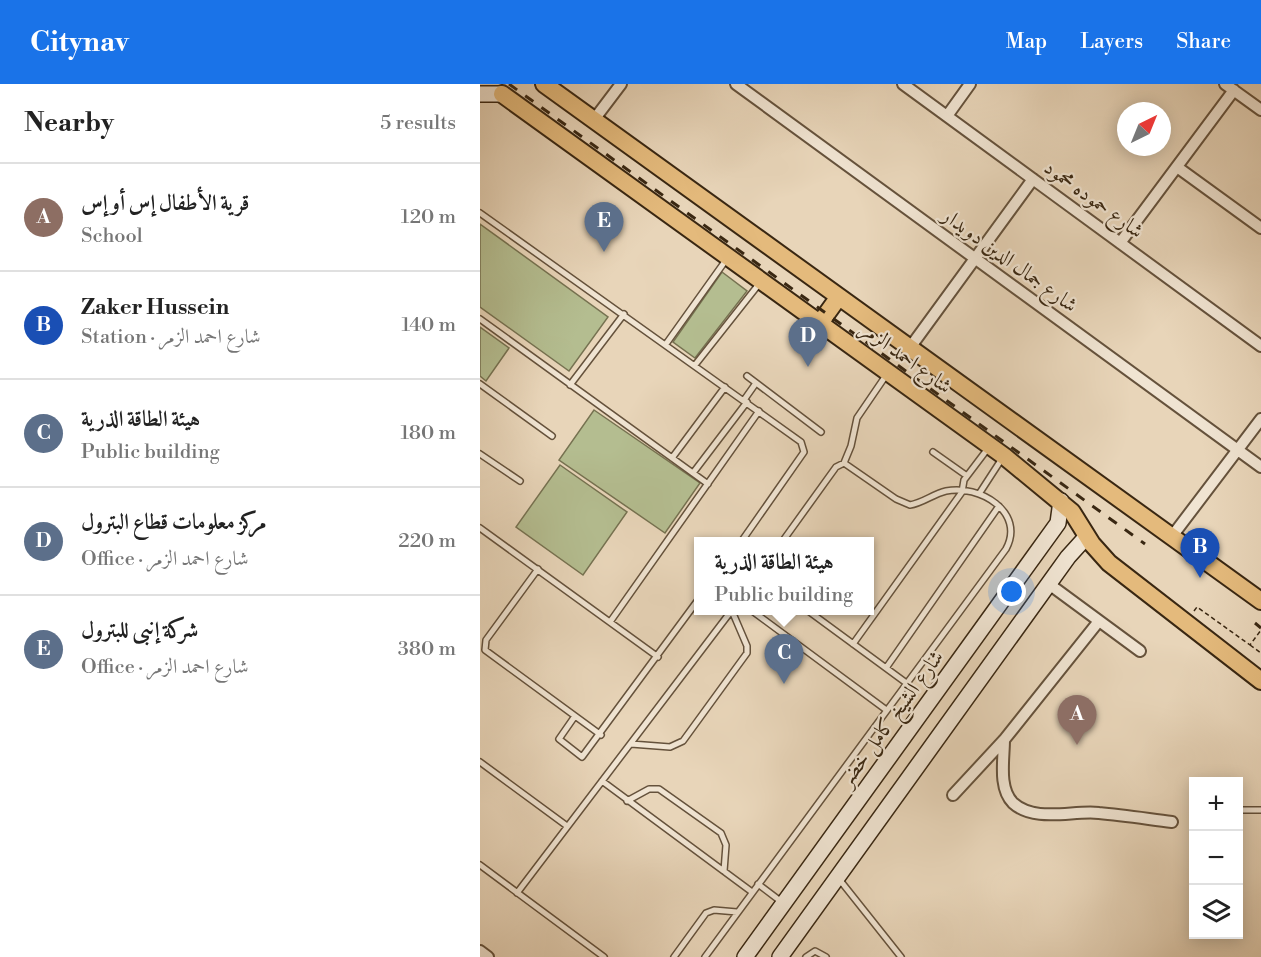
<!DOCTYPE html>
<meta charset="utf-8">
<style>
body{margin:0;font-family:"Libre Bodoni",Amiri,serif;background:#f2f2f2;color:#222}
.controls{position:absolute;right:18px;bottom:18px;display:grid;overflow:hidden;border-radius:0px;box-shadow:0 3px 15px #0003}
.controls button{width:54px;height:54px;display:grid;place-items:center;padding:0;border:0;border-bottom:2px solid #e0e0e0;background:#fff;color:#222;font:30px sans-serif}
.compass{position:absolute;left:637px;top:18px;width:54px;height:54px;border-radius:50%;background:#fff;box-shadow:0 3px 15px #0003;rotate:43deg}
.you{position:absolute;left:532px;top:508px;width:21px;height:21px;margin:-15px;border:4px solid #fff;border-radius:50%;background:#1a73e8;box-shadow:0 0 0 9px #1a73e833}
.badge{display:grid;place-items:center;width:39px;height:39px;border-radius:50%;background:#1a73e8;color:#fff;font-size:20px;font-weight:700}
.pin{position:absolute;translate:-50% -50px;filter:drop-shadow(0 2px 3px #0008)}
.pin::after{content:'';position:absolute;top:32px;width:21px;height:18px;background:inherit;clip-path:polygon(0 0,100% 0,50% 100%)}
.popup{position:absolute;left:214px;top:453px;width:180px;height:78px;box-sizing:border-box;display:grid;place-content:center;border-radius:0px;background:#fff;filter:drop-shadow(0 2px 4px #0005);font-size:20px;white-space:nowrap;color:#767676}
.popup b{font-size:22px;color:#222}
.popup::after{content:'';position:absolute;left:50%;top:100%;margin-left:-12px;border:12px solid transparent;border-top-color:#fff}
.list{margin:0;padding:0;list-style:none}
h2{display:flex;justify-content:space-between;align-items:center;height:78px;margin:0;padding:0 24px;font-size:26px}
h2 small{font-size:20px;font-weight:400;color:#767676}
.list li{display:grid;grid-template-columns:39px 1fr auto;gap:18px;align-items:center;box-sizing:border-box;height:108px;padding:0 24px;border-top:2px solid #e0e0e0}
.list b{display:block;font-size:22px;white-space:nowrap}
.list p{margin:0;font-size:20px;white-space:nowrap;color:#767676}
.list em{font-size:20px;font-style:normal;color:#767676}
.icon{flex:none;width:33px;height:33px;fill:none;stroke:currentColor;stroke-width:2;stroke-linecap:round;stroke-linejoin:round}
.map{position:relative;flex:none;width:781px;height:873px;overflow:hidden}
header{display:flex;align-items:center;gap:36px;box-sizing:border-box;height:84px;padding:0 30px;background:#1a73e8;color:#fff}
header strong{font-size:28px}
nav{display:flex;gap:33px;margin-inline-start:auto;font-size:21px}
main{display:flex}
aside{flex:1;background:#fff}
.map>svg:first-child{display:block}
.green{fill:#b4bd90;stroke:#767251;stroke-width:1.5}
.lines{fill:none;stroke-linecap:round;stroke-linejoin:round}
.service-casing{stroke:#65523c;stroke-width:8}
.minor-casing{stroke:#65523c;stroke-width:14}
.secondary-casing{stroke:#392712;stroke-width:18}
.primary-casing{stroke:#392712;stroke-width:20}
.path{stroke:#392712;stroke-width:1.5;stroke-dasharray:4.5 3;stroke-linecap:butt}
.service{stroke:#f0e4d2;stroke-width:5}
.minor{stroke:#f0e4d2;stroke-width:10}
.secondary{stroke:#f0e4d2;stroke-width:15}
.primary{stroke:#e4ba7c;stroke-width:16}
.rail{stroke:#392712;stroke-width:3;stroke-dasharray:10 10;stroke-linecap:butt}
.labels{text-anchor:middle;stroke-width:4.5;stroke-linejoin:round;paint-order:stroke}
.street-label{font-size:21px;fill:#392712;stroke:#f0e4d2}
</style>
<header>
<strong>Citynav</strong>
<nav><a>Map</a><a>Layers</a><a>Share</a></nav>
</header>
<main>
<aside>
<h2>Nearby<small>5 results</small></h2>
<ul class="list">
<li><span class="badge" style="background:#8d6e63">A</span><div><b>قرية الأطفال إس أو إس</b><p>School</p></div><em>120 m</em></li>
<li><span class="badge" style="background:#1a4fb4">B</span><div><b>Zaker Hussein</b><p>Station · شارع احمد الزمر</p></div><em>140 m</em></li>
<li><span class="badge" style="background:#5c6f8a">C</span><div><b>هيئة الطاقة الذرية</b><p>Public building</p></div><em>180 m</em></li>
<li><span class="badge" style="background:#5c6f8a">D</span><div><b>مركز معلومات قطاع البترول</b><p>Office · شارع احمد الزمر</p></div><em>220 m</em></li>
<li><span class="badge" style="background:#5c6f8a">E</span><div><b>شركة إنبى للبترول</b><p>Office · شارع احمد الزمر</p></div><em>380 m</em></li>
</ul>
</aside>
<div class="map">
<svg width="781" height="873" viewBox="0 0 781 873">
<rect width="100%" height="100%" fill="#e8d5b9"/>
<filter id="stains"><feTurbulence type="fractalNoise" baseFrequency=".00333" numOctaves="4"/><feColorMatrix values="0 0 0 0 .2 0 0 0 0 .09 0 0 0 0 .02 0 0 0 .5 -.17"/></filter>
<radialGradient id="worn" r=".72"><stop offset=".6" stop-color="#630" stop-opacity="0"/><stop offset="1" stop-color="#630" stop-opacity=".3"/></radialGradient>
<path class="green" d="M0,140L128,233L89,287L0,223Z
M242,188L267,207L215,274L193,258Z
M0,243L29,264L6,297L0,292Z
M114,326L220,399L185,449L79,376Z
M80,381L147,428L103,491L36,443Z"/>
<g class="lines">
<defs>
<path id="service" d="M0,129L321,358L324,368L261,458
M0,235L228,400
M186,260L246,176
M215,281L279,200
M267,292L341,348
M0,300L72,352
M90,301L144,230
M264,316L276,299
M453,368L487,392
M0,370L40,397
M192,374L245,303
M364,379L371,362L377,334L407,290
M213,389L267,318
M499,410L523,373
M0,444L178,573
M58,485L6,556L5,566L121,651
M271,526L405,625
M327,526L425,598
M130,538L279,327
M373,560L482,408L484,396L509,363
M406,584L519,422
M95,632L79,655L102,673L218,516
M151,660L190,663L203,657L267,569V562L252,527
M0,678L87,742
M122,697L272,808
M147,717L169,705H179L241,749L246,761L244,787
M758,726H781
M0,781L124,873
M359,795L421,873
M278,800L303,819
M37,809L252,526
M194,873L226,829L234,826L257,828
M225,873L526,465C546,428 499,400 466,407C453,410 443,419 430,421L416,415L364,379L356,383L302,458
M326,873L335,867L346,873"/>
<path id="minor" d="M256,0L781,383
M423,0L781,262
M745,0L781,26
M467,32L490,0
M113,37L141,0
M697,83L781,144
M640,159L754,6
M429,265L553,95
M693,451L781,335
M569,500L660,567
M524,656C524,675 518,704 533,719C555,739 593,726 619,729C643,731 668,735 692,738
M473,711L524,656L619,537
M0,867L8,873"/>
<path id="secondary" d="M0,10H22
M265,873L578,439L581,417
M300,873L588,473L607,452"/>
<path id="primary" d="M64,0L781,517
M22,10L524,372L592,428L612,460L629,479L781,597
M340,239L358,214"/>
</defs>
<use href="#service" class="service-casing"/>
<use href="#minor" class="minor-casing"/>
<use href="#secondary" class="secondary-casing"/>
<use href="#primary" class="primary-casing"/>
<path class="path" d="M714,527L717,523L770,561L781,546
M770,561L781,569"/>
<use href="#service" class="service"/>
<use href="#minor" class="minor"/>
<use href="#secondary" class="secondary"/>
<use href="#primary" class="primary"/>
<path class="rail" d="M29,0L665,460
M775,539L781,544"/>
</g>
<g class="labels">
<g class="street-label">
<text transform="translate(614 115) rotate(36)" y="7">شارع حموده محمود</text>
<text transform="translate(530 176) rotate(36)" y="7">شارع جمال الدين دويدار</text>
<text transform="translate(426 273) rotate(36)" y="7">شارع احمد الزمر</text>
<text transform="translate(411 634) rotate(-54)" y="7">شارع الشيخ كامل خضر</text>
</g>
</g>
<rect width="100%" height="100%" filter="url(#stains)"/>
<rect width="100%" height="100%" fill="url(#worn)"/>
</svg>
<div class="controls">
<button>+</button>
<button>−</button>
<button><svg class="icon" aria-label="layers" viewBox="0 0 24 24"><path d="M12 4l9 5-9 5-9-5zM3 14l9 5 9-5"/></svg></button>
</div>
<svg class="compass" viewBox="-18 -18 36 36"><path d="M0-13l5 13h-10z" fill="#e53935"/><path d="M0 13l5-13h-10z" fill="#767676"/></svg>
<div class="you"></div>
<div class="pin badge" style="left:597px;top:661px;background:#8d6e63">A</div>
<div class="pin badge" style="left:720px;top:494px;background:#1a4fb4">B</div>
<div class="pin badge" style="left:304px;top:600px;background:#5c6f8a">C</div>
<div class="popup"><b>هيئة الطاقة الذرية</b>Public building</div>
<div class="pin badge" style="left:328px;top:283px;background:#5c6f8a">D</div>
<div class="pin badge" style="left:124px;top:168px;background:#5c6f8a">E</div>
</div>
</main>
